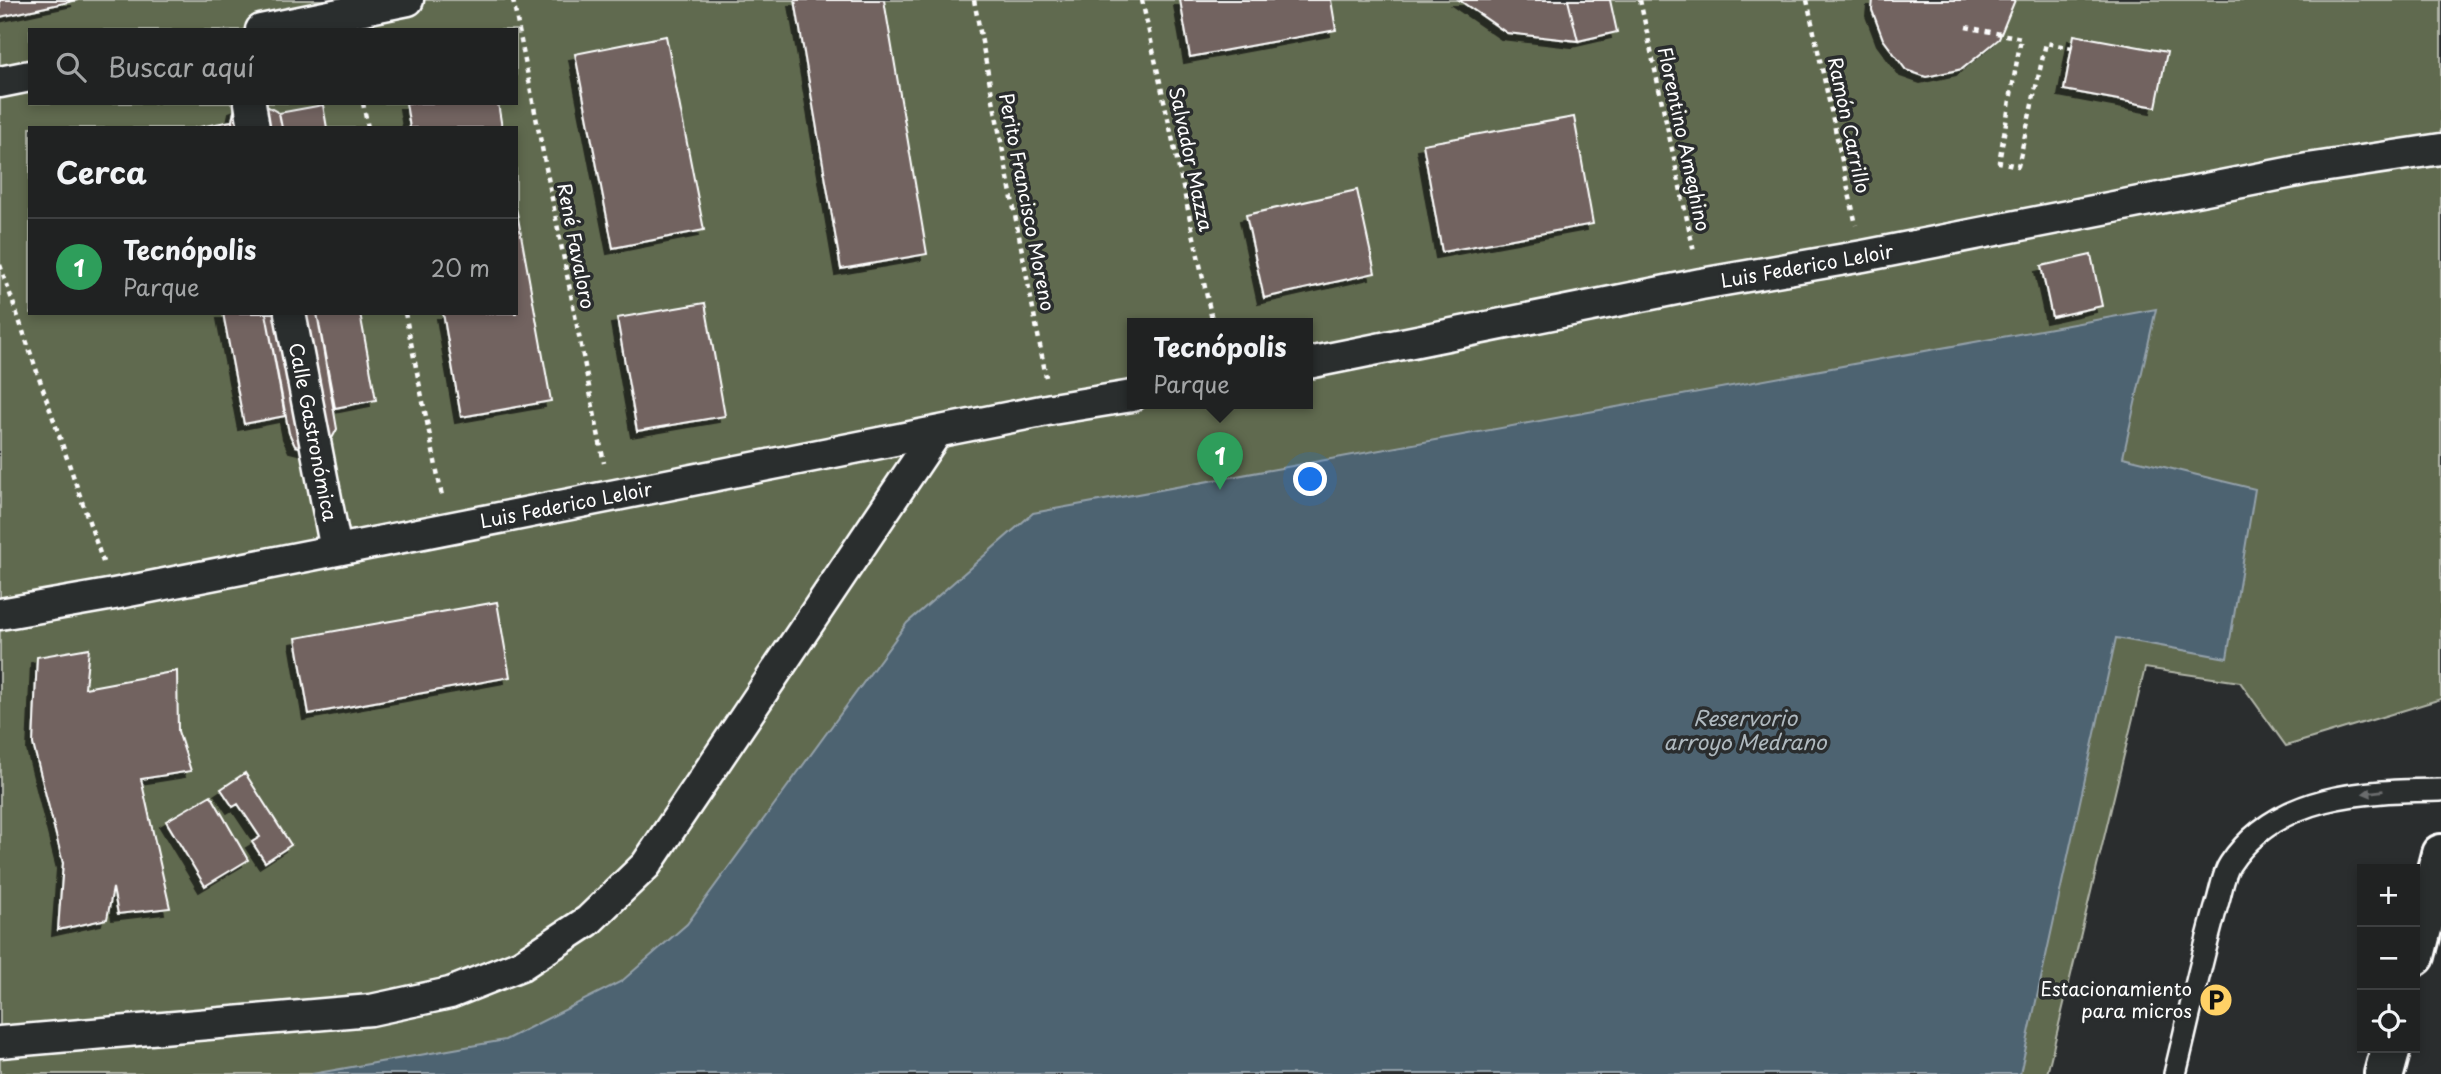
<!DOCTYPE html>
<html lang="es">
<meta charset="utf-8">
<style>
body{margin:0;font-family:"Playpen Sans",sans-serif;background:#2d2f2f;color:#f1f3f6}
.controls{position:absolute;right:21px;bottom:21px;display:grid;overflow:hidden;border-radius:0px;box-shadow:0 4px 10px #0003}
.controls button{width:63px;height:63px;display:grid;place-items:center;padding:0;border:0;border-bottom:2px solid #3d3f40;background:#202222;color:#f1f3f6;font:35px sans-serif}
.you{position:absolute;left:1311px;top:480px;width:24px;height:24px;margin:-18px;border:5px solid #fff;border-radius:50%;background:#1a73e8;box-shadow:0 0 0 10px #1a73e833}
.badge{display:grid;place-items:center;width:46px;height:46px;border-radius:50%;background:#1a73e8;color:#fff;font-size:23px;font-weight:700}
.pin{position:absolute;translate:-50% -58px;filter:drop-shadow(0 2px 4px #0008)}
.pin::after{content:'';position:absolute;top:37px;width:24px;height:21px;background:inherit;clip-path:polygon(0 0,100% 0,50% 100%)}
.popup{position:absolute;left:1127px;top:318px;width:186px;height:91px;box-sizing:border-box;display:grid;place-content:center;border-radius:0px;background:#202222;filter:drop-shadow(0 2px 5px #0005);font-size:23px;white-space:nowrap;color:#a2a4a5}
.popup b{font-size:26px;color:#f1f3f6}
.popup::after{content:'';position:absolute;left:50%;top:100%;margin-left:-14px;border:14px solid transparent;border-top-color:#202222}
.list{margin:0;padding:0;list-style:none}
h2{display:flex;justify-content:space-between;align-items:center;height:91px;margin:0;padding:0 28px;font-size:30px}
h2 small{font-size:23px;font-weight:400;color:#a2a4a5}
.list li{display:grid;grid-template-columns:46px 1fr auto;gap:21px;align-items:center;box-sizing:border-box;height:98px;padding:0 28px;border-top:2px solid #3d3f40}
.list b{display:block;font-size:26px;white-space:nowrap}
.list p{margin:0;font-size:23px;white-space:nowrap;color:#a2a4a5}
.list em{font-size:23px;font-style:normal;color:#a2a4a5}
.icon{flex:none;width:38px;height:38px;fill:none;stroke:currentColor;stroke-width:2;stroke-linecap:round;stroke-linejoin:round}
.map{position:relative;flex:none;width:2441px;height:1074px;overflow:hidden}
.search{position:absolute;background:#202222;box-shadow:0 4px 10px #0003;left:28px;top:28px;width:490px;height:77px;display:flex;align-items:center;gap:18px;box-sizing:border-box;padding:0 24px;border-radius:0px;color:#a2a4a5;font-size:26px}
.panel{position:absolute;background:#202222;box-shadow:0 4px 10px #0003;left:28px;top:126px;width:490px;height:189px;border-radius:0px}
.map>svg:first-child{display:block}
.green{fill:#616a50;stroke:#b0b4a8;stroke-width:2;fill-rule:evenodd}
.water{fill:#4d6371;stroke:#94a1aa;stroke-width:2}
.building{fill:#726460;stroke:#fff;stroke-width:2;filter:url(#shadow)}
.lines{fill:none;stroke-linecap:round;stroke-linejoin:round}
.service-casing{stroke:#fff;stroke-width:26}
.pedestrian-casing{stroke:#fff;stroke-width:35}
.minor-casing{stroke:#fff;stroke-width:44}
.path{stroke:#fff;stroke-width:4.5;stroke-dasharray:5 5;stroke-linecap:butt}
.service{stroke:#2a2d2e;stroke-width:21}
.pedestrian{stroke:#2a2d2e;stroke-width:30}
.minor{stroke:#2a2d2e;stroke-width:38}
.oneway{fill:#6a6c6d}
.labels{text-anchor:middle;stroke-width:7;stroke-linejoin:round;paint-order:stroke}
.street-label{font-size:19px;fill:#fff;stroke:#2a2d2e}
.poi-label{font-size:19px;fill:#fff;stroke:#2a2d2e;text-anchor:end}
.water-label{font-size:21px;font-style:italic;fill:#afb9bf;stroke:#2a2d2e}
</style>
<div class="map">
<svg width="2441" height="1074" viewBox="0 0 2441 1074">
<defs>
<filter id="shadow"><feDropShadow dx="-6" dy="6" stdDeviation="0" flood-color="#0009"/></filter>
</defs>
<rect width="100%" height="100%" fill="#2a2d2e"/>
<filter id="ink" filterUnits="userSpaceOnUse"><feTurbulence type="fractalNoise" baseFrequency=".0143" numOctaves="2"/><feDisplacementMap in="SourceGraphic" scale="14" xChannelSelector="R" yChannelSelector="G"/><feConvolveMatrix kernelMatrix="1 2 1 2 8 2 1 2 1" color-interpolation-filters="sRGB"/></filter>
<g filter="url(#ink)">
<path class="green" d="M0,0H2441V699L2286,746L2240,682L2145,668L2047,1074H0ZM30,30H516V103H30ZM30,128H516V313H30ZM1132,324H1308V404H1132Z"/>
<path class="water" d="M2156,309L2123,457L2255,489L2227,658L2116,638L2020,1074H312L505,1040L622,981L687,924L907,623L1033,513Z"/>
<path class="building" d="M0,0H78L0,17Z
M795,0H884L927,254L841,269Z
M1180,0H1331L1336,30L1190,57Z
M1459,0H1568L1578,41L1507,33Z
M1568,0H1610L1617,32L1578,41Z
M1873,0H2015L1999,39L1962,69L1926,77L1906,70L1883,39L1872,10Z
M2074,35L2167,52L2156,107L2064,90Z
M666,36L704,230L613,248L575,54Z
M245,103L263,104L279,113L282,128H233L232,121L235,107Z
M406,103H498L502,128H410Z
M323,105L327,128H282L279,113Z
M1574,117L1593,224L1442,252L1423,144Z
M232,121L233,128H194Z
M1357,190L1375,273L1264,298L1246,215Z
M516,207L551,401L461,417L443,313H516Z
M2091,255L2102,306L2052,317L2041,266Z
M705,303L725,416L637,431L617,318Z
M223,313H266L285,416L244,424Z
M266,313H317L337,429L329,444L316,451L295,446L289,433Z
M317,313H360L376,400L335,408Z
M497,602L510,677L309,714L296,638Z
M89,648L85,688L177,671L178,731L191,771L141,779L170,908L118,914L113,888L107,919L58,930L63,863L33,744L37,657Z
M245,773L291,845L265,862L252,842L260,837L238,804L233,807L221,789Z
M211,795L248,860L205,886L166,821Z"/>
<g class="lines">
<defs>
<path id="service" d="M2175,1074C2189,1017 2201,960 2217,904C2221,892 2223,874 2230,864C2277,793 2365,791 2441,790"/>
<path id="pedestrian" d="M261,30L408,0
M0,82L30,76
M250,103L254,128
M290,313L336,550
M1308,363L1701,284L1863,256L2308,169L2441,149
M0,614L114,594L1052,409L1132,396
M0,1042L371,1010L450,993L521,965L588,921L646,865L937,432"/>
<path id="minor" d="M2415,956L2441,854
M2384,1074L2391,1048"/>
</defs>
<use href="#service" class="service-casing"/>
<use href="#pedestrian" class="pedestrian-casing"/>
<use href="#minor" class="minor-casing"/>
<path class="path" d="M513,0L604,463
M974,0L1046,377
M1142,0L1213,324
M1640,0L1694,252
M1807,0L1856,225
M1966,27L2021,38L1999,162L2018,166L2046,43L2072,48
M363,103L368,128
M0,265L103,562
M405,313L442,496"/>
<use href="#service" class="service"/>
<use href="#pedestrian" class="pedestrian"/>
<use href="#minor" class="minor"/>
</g>
<defs><path id="oneway-solid" d="M-6-.8H1V-3.2L6.5 0L1 3.2V.8H-6Z" transform="scale(1.75)"/></defs>
<use class="oneway" href="#oneway-solid" transform="translate(2373 792) rotate(173)"/>
</g>
<defs>
<symbol id="parking-disc" viewBox="-11 -11 22 22"><circle r="9.5" fill="#ffd166" stroke="#2a2d2e"/><path d="M-3.5-5.5H1a3.5 3.5 0 0 1 0 7H-1V5.5H-3.5ZM-1-3.4V-.6H.8a1.4 1.4 0 0 0 0-2.8Z" fill="#111"/></symbol>
</defs>
<g fill-rule="evenodd">
<use href="#parking-disc" x="2197" y="981" width="38" height="38"/>
</g>
<g class="labels">
<g class="street-label">
<text transform="translate(1849 125) rotate(78)" y="7">Ramón Carrillo</text>
<text transform="translate(1684 139) rotate(78)" y="7">Florentino Ameghino</text>
<text transform="translate(1191 159) rotate(78)" y="7">Salvador Mazza</text>
<text transform="translate(1027 202) rotate(79)" y="7">Perito Francisco Moreno</text>
<text transform="translate(576 246) rotate(79)" y="7">René Favaloro</text>
<text transform="translate(1807 266) rotate(-10)" y="7">Luis Federico Leloir</text>
<text transform="translate(313 432) rotate(79)" y="7">Calle Gastronómica</text>
<text transform="translate(566 505) rotate(-11)" y="7">Luis Federico Leloir</text>
</g>
<g class="poi-label">
<text x="2192" y="996">Estacionamiento<tspan x="2192" dy="22">para micros</tspan></text>
</g>
<g class="water-label">
<text x="1745" y="726">Reservorio<tspan x="1745" dy="24">arroyo Medrano</tspan></text>
</g>
</g>
</svg>
<div class="controls">
<button>+</button>
<button>−</button>
<button><svg class="icon" aria-label="locate" viewBox="0 0 24 24"><circle cx="12" cy="12" r="6"/><path d="M12 2v4M12 18v4M2 12h4M18 12h4"/></svg></button>
</div>
<div class="you"></div>
<div class="pin badge" style="left:1220px;top:490px;background:#2e9e5b">1</div>
<div class="popup"><b>Tecnópolis</b>Parque</div>
<div class="search"><svg class="icon" aria-label="search" viewBox="0 0 24 24"><circle cx="10" cy="10" r="6"/><path d="M15 15l6 6"/></svg>Buscar aquí</div>
<section class="panel">
<h2>Cerca<small></small></h2>
<ul class="list">
<li><span class="badge" style="background:#2e9e5b">1</span><div><b>Tecnópolis</b><p>Parque</p></div><em>20 m</em></li>
</ul>
</section>
</div>
